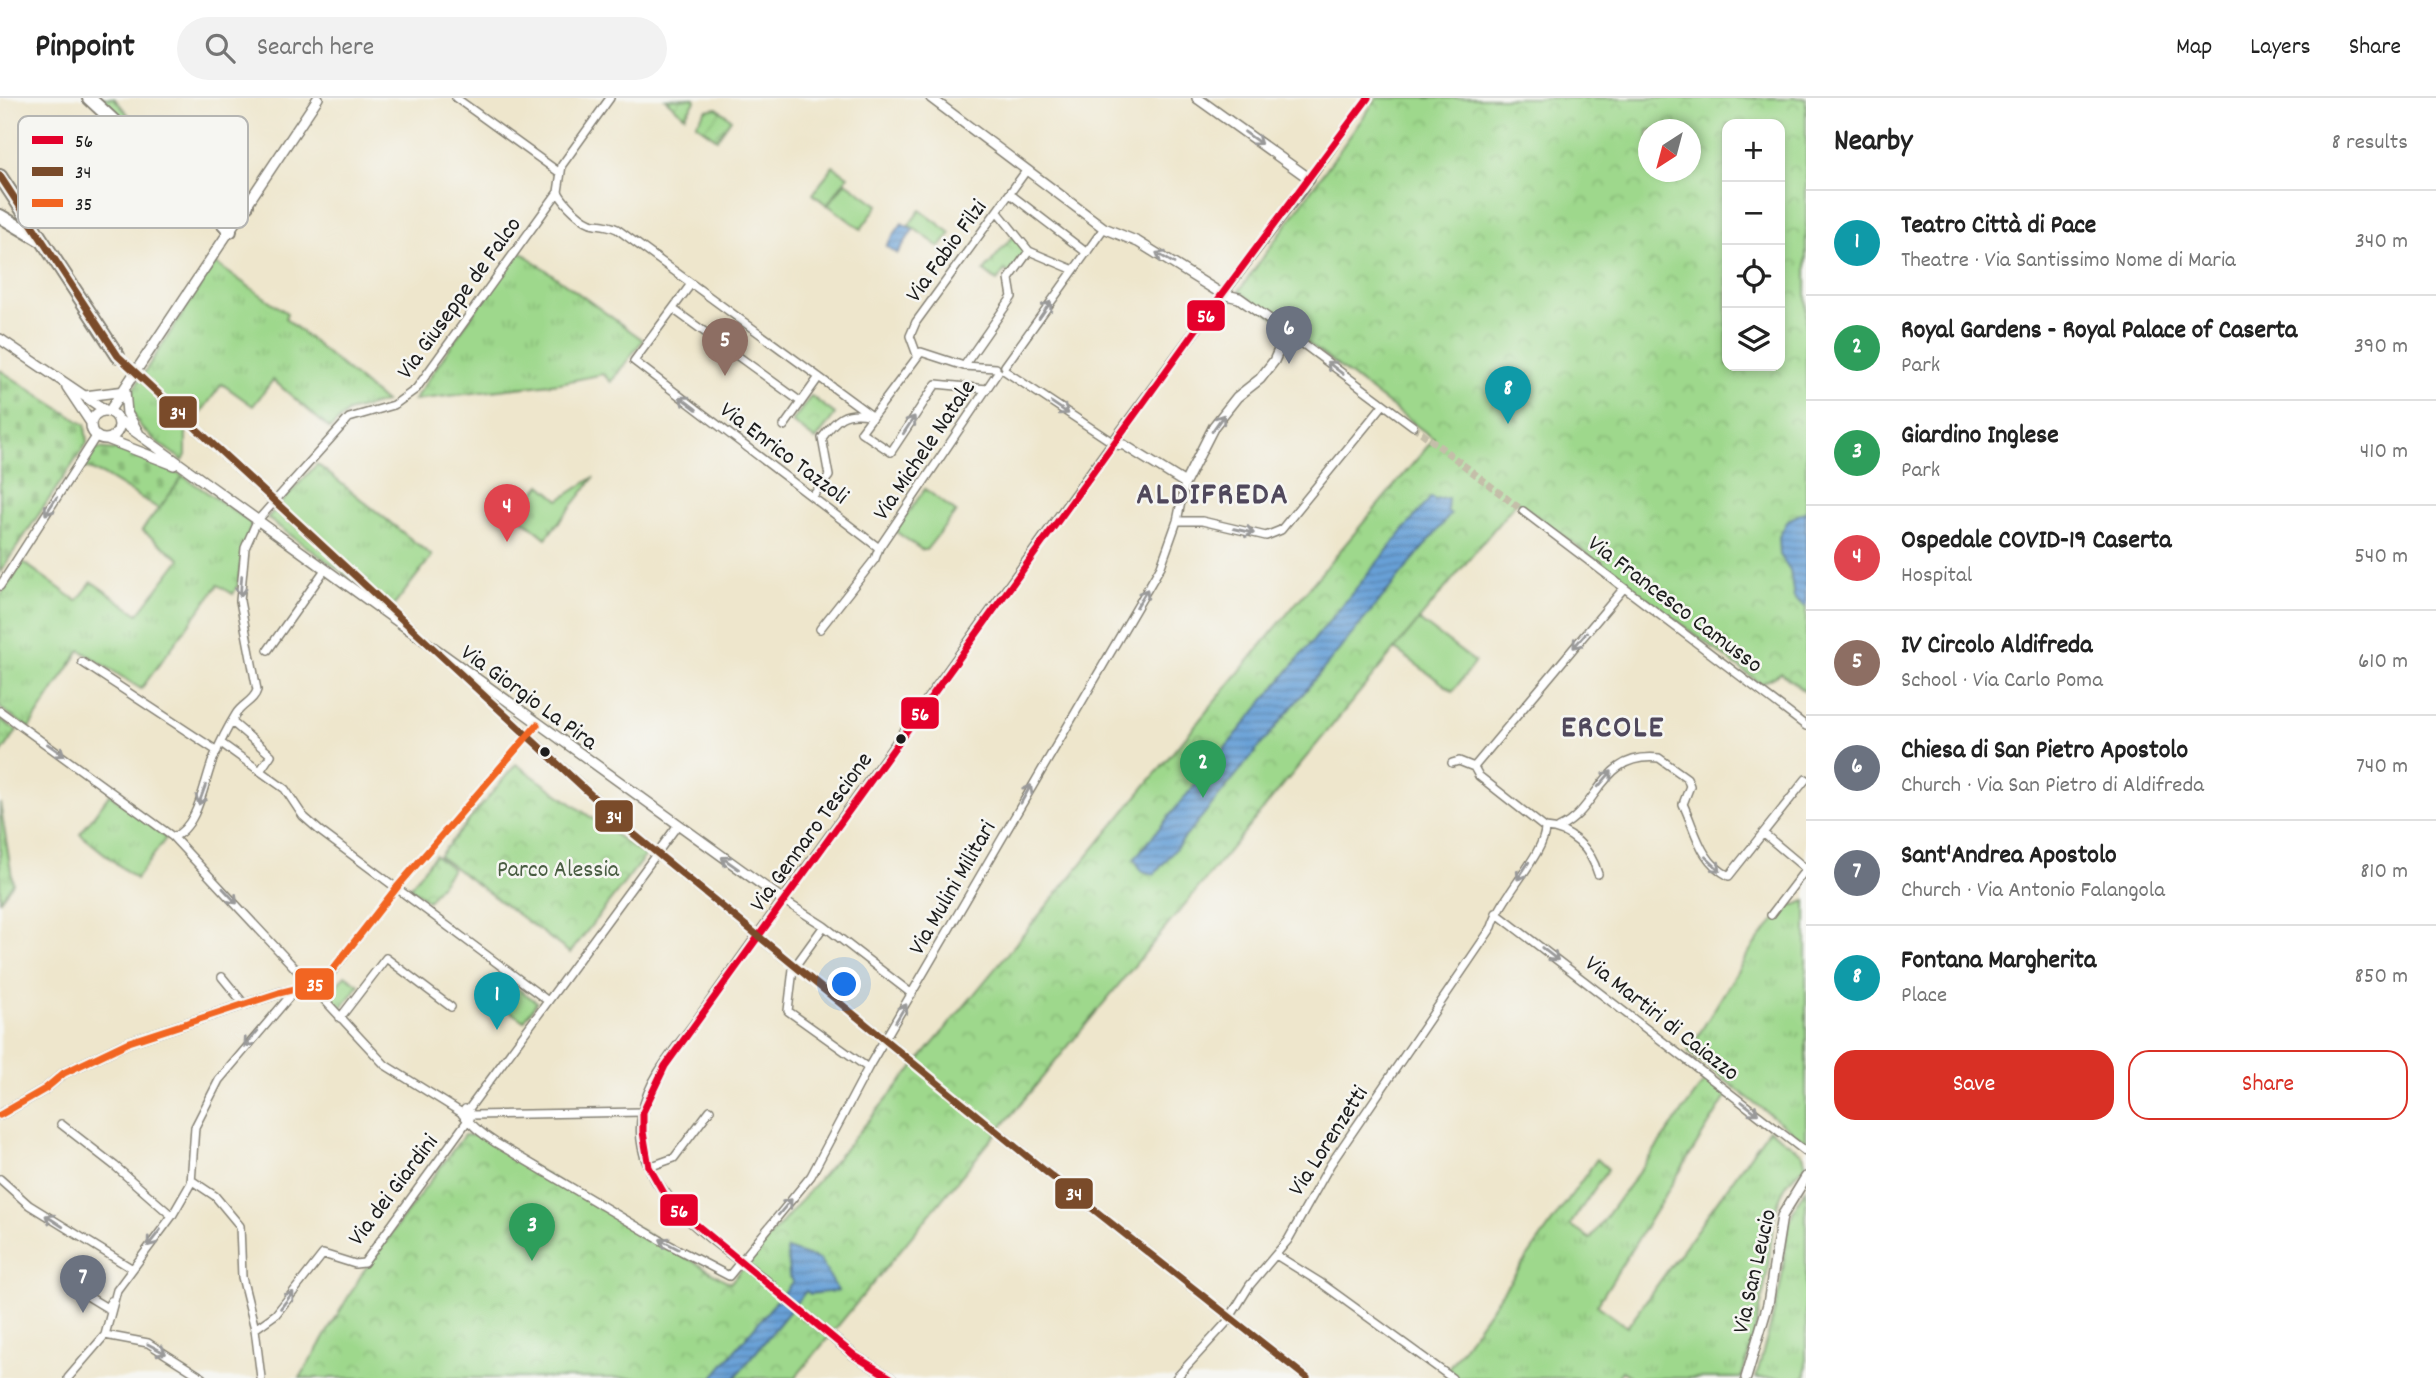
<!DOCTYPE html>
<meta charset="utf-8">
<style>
body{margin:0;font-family:Dekko,sans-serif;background:#f2f2f2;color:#222}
.controls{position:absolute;right:21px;top:21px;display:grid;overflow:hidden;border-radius:14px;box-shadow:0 4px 10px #0003}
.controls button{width:63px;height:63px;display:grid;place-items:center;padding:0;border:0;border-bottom:2px solid #e0e0e0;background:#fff;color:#222;font:35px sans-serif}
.compass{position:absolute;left:1638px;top:21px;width:63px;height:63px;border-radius:50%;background:#fff;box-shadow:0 4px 10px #0003;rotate:216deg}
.you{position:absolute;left:845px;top:887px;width:24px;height:24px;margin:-18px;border:5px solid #fff;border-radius:50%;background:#1a73e8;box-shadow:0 0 0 10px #1a73e833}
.badge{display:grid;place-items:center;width:46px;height:46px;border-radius:50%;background:#d93025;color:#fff;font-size:23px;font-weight:700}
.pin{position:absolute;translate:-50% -58px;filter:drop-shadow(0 2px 4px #0008)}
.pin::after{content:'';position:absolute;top:37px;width:24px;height:21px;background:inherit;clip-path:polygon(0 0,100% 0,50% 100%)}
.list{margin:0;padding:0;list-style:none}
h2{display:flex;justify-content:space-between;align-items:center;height:91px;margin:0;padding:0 28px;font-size:30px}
h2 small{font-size:23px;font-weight:400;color:#767676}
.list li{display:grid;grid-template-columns:46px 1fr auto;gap:21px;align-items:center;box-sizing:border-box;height:105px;padding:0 28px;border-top:2px solid #e0e0e0}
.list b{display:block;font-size:26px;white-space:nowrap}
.list p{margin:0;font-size:23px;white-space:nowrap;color:#767676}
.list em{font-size:23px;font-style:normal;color:#767676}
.actions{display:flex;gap:14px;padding:21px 28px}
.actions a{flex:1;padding:16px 0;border:2px solid #d93025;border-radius:21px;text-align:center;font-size:24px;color:#d93025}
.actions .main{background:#d93025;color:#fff}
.icon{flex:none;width:38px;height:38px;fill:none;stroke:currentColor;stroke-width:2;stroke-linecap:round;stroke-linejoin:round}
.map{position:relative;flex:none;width:1806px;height:1280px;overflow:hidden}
header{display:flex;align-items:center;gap:42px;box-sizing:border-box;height:98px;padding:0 35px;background:#fff;border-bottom:2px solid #e0e0e0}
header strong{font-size:33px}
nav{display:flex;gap:38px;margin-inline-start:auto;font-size:24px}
.search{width:490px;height:63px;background:#f2f2f2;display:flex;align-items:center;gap:18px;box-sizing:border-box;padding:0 24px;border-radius:38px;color:#767676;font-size:26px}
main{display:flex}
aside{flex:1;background:#fff}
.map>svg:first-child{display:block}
.grass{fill:url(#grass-tufts);stroke:#5d7a54;stroke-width:2}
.cemetery{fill:url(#cemetery-stones);stroke:#5d7a54;stroke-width:2}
.park{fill:url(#park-crowns);stroke:#5d7a54;stroke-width:2;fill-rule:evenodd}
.garden{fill:url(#garden-furrows);stroke:#5d7a54;stroke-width:2}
.pitch{fill:#9ed88c;stroke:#5d7a54;stroke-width:2}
.water{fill:url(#water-rules);stroke:#425e7a;stroke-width:2}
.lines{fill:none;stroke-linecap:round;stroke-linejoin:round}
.minor-tunnel{stroke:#c4bea9;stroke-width:7;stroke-dasharray:7 3.5;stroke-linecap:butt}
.tertiary-tunnel{stroke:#c4bea9;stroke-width:9;stroke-dasharray:9 4.5;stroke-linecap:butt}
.trunk-tunnel{stroke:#c4bea9;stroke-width:12;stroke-dasharray:12 6;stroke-linecap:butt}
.minor-casing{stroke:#858174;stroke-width:10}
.tertiary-casing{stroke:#858174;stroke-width:12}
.trunk-casing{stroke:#858174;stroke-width:16}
.minor{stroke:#fff;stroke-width:7}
.tertiary{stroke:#fff;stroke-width:9}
.trunk{stroke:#fff;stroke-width:12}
.bus-1-casing{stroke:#f6f6f2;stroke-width:12}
.bus-2-casing{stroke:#f6f6f2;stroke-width:12}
.bus-3-casing{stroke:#f6f6f2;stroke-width:12}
.bus-1{stroke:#e4002b;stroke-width:7}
.bus-2{stroke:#7a4b2a;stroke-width:7}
.bus-3{stroke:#f26522;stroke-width:7}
.oneway{stroke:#999}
.bus-dot{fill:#1c1c1c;stroke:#f6f6f2;stroke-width:2.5}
.labels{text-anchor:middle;stroke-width:5;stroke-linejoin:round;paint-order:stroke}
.street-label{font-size:24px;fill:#1c1c1c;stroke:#f6f6f2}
.park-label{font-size:24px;fill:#4a5e43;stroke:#f6f6f2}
.district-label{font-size:32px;font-weight:bold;letter-spacing:2px;fill:#50485c;stroke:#f6f6f2}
.key{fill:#f6f6f2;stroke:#b5b5b2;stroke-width:2}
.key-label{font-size:19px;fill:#1c1c1c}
.line-badge{stroke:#f6f6f2;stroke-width:2.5}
.badge-label{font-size:19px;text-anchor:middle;font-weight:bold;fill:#fff}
</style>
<header>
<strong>Pinpoint</strong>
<div class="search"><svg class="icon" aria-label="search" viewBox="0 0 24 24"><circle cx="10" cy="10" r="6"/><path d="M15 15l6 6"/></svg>Search here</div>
<nav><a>Map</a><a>Layers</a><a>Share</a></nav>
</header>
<main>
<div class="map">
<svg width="1806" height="1280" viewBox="0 0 1806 1280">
<defs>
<pattern id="grass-tufts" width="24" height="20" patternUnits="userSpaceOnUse" patternTransform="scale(1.75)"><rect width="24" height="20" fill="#9ed88c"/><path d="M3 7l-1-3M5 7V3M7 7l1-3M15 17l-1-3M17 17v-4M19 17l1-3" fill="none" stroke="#88b978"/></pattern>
<pattern id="cemetery-stones" width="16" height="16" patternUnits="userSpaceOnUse" patternTransform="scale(1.75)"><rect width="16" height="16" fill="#9ed88c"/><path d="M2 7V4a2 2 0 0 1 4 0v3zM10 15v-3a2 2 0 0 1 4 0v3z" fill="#88b978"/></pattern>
<pattern id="park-crowns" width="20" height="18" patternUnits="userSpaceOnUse" patternTransform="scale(1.75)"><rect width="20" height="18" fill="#9ed88c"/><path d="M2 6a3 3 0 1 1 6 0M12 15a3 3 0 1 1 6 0" fill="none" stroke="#88b978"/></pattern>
<pattern id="garden-furrows" width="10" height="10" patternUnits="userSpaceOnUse" patternTransform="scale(1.75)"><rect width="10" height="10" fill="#9ed88c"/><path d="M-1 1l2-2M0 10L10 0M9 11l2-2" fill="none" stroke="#88b978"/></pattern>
<pattern id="water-rules" width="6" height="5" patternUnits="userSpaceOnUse" patternTransform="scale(1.75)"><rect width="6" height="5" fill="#68a0d7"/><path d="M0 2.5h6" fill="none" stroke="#5582ae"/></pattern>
</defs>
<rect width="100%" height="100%" fill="#f6f6f2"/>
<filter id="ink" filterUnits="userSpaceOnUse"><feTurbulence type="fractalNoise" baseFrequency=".0143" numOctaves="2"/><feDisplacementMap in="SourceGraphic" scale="14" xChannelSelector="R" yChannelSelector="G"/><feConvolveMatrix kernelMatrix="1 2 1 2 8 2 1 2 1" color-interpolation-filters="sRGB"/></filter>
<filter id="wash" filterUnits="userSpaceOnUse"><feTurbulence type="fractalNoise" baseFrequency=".00686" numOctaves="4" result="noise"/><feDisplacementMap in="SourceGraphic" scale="28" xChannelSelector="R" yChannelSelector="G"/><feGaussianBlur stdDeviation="1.57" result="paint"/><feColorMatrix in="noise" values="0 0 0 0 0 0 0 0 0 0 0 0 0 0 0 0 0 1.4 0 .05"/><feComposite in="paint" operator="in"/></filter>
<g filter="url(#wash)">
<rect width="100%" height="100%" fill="#eee6cc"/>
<path class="grass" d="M96,0H114L145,36L183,69L246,100C205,108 125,28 96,0Z
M517,151L643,242L611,284L603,276L560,285L414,302Z
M215,165L287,215L285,220L385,304L348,314L330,331L273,282L253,308L222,286L186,335V357L183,363C161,346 125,327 131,295Z
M317,366L432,458L392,510L267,420Z
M183,378L252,425L243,451L238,487L233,496L218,487L141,591L80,552L29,630L0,610V498L23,464L77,503L92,484L138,516L180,461L142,432Z
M594,379C579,401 562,419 546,440L516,416L541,387L559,402Z
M0,621L17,633L0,657Z
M110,696L166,740L136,781L80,736Z
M0,705L13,785L0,802Z
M1806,803V1044L1688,954L1753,848L1785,810Z
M1707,980L1728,996L1597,1207L1627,1229L1769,1031L1803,1056L1806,1068C1768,1092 1774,1137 1767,1175C1761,1210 1753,1246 1741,1280H1632L1622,1273L1617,1280H1455L1445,1275L1597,1061L1608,1071L1570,1127L1590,1141Z
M1806,1091V1280H1756C1764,1248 1775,1216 1781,1184C1788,1147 1782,1124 1806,1091Z"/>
<path class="cemetery" d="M0,272L85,327L87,345L0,474Z
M96,350L135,354L183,378L159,411L102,376L83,369Z"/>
<path class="park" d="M1377,0H1806V594L1781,575L1761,586L1517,403L795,1280H300L363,1174L464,1037L480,1038L730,1185C970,909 1196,620 1434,341L1239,193ZM1727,26H1780V268H1727ZM1648,32H1690V74H1648Z
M1015,135L1029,153L1011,177L1005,172L997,183L984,173Z
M811,298L835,316L816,342L792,324Z
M516,666L645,758L570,855L439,758Z
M435,757L452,771L428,803L410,789Z
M345,877L359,887L339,913L327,899Z"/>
<path class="garden" d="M694,0L695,3L685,18L665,1Z
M717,10L731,21L717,41L696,26L706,12Z"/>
<path class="pitch" d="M833,68L848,78L827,107L813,96Z
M846,84L878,107L861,131L828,107Z
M920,112L951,135L940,149L909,127Z
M925,391L956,414L926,452H922L895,433Z
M1419,522L1475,564L1453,593L1395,551Z
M508,884L537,904L524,923L495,903Z"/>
<path class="water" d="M902,125L913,132L897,156L886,148Z
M1431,399L1435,402L1448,400L1447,413L1451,416L1154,777L1142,773L1134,761Z
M1806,413V509L1794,500L1790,472L1780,457L1779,439L1788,422Z
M787,1151L820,1162L838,1193L810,1196L806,1193L735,1280H712L793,1183L789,1179Z"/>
</g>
<g filter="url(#ink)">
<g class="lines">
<path class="minor-tunnel" d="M1413,328L1523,413"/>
<path class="tertiary-tunnel" d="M772,1188L809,1220"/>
<path class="trunk-tunnel" d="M118,258L413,532
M442,558L630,733L1045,1073L1307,1280"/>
<defs>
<path id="minor" d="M456,0L560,75
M1310,81L1368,0
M558,94C564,105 583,125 595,126C604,127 608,127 617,131L872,318
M1010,96L1087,155
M997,113L1029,153L1074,172
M691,186L634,263L879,450
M673,211L801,304
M1287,234L1413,328
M917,257L910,238L916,224L1026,73
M964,268L1012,199L1009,181L1029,153
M1005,268L1104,130
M1005,273L1115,346
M987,291L936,286L891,354L861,334L921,254L964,268L996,270
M784,328L819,279
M812,399L829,378L822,340C837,320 844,313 869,317
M1523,413L1806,628
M1177,423H1202L1266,438L1281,432L1383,307
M0,488L95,340
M820,531L875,461L879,450L998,274
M268,552L324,473
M82,564L217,653
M0,613L173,739L385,967L462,1015
M232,624L271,657L260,673
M221,645L285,691L303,718L320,733L548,903
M1452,665L1459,663L1474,669
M1474,669L1624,490
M1474,669L1479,678L1545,730C1571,731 1591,751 1598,776
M1559,730C1601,710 1599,654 1659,660L1687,680L1690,688L1683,706C1696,733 1700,764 1729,778L1806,681
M1763,735L1806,771L1771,817
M173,739C199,729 204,682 214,659C220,645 228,629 236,616C242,606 254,603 257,592L240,503L245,450L257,423L349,320L394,307L416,291L558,94L562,67L610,0
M783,802L824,828L912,896
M1496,815L1806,1054
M824,828L793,871L788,913L868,970
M222,879L244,906
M312,889L330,877L398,788L537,627
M340,920L386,860L451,909
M468,1012L677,728
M472,1017L643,1014
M61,1026L115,1068L172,1118
M649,1069L674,1060L710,1012
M0,1081L29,1107L131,1170
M191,1082L215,1098L240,1128L242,1179L255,1231
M1276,1157L1321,1185L1452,1280
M79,1193L107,1210L111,1203
M105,1237L148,1245L203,1280
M68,1280L105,1237L117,1192L172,1118L191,1085L195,1029L219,982L296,891
M261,1280L255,1231L276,1216L323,1156L355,1166L364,1165L468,1022L470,1021V1014L465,1011L462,1016C472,1028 482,1036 496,1045L660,1142L729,1178L811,1078L868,970L1161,468L1177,423L1185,385
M1176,1280L1227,1224L1250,1187L1288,1142L1330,1067L1492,829C1501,798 1545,756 1545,730"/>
<path id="tertiary" d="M931,0L1104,130L1138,144L1222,196L1239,200L1287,234L1274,263L1260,281L1237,299L1214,328L1185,385L1124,347L1115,346
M0,241L105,312
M67,289L91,325
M125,293L127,315L138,334
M85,298L125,293
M110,312L318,0
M91 327a14 14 0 1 1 28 0a14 14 0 1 1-28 0Z
M119,322L783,802
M107,341L174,367
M0,1017L45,991L64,975L129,944L279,895L312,889
M772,1188C720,1144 628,1095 643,1015C649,980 679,948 699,920C732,873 766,826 800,779C969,546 1134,309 1310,81L1197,0
M809,1220L855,1258L891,1280
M1746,1280L1768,1206L1782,1118L1806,1079"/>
<path id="trunk" d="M89,0L162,68L220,102L239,120
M0,78L118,258
M197,95L230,133
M220,102L247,107
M0,118L39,141"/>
</defs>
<use href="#minor" class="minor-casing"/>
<use href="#tertiary" class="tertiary-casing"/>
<use href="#trunk" class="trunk-casing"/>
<use href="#minor" class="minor"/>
<use href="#tertiary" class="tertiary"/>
<use href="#trunk" class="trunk"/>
<defs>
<path id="bus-1" d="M891,1280L855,1258L669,1104L649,1069L643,1034V1014L665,968L1200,226L1368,0"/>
<path id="bus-2" d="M0,78L118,258L630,733L1045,1073L1307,1280"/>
<path id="bus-3" d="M0,1017L45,991L64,975L129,944L279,895L323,884L398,788L537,627"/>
</defs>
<use href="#bus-1" class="bus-1-casing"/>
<use href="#bus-2" class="bus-2-casing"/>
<use href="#bus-3" class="bus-3-casing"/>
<use href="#bus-1" class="bus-1"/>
<use href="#bus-2" class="bus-2"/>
<use href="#bus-3" class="bus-3"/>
</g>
<defs><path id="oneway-shaft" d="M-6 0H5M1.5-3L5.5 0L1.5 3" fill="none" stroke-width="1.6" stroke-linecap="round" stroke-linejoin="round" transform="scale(1.75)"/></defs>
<g class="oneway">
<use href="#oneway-shaft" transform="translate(1253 40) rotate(36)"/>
<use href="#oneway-shaft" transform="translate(1165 160) rotate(-149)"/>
<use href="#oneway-shaft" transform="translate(1045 212) rotate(-55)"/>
<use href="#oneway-shaft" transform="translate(1335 270) rotate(-142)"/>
<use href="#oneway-shaft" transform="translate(688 305) rotate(-143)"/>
<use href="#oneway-shaft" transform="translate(1060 310) rotate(34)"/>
<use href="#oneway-shaft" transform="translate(1218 325) rotate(-55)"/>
<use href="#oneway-shaft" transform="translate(909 327) rotate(-57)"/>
<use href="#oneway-shaft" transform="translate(51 408) rotate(123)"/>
<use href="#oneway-shaft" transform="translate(1244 433) rotate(13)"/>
<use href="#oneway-shaft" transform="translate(241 488) rotate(94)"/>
<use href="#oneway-shaft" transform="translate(1142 500) rotate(-59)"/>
<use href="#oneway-shaft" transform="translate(1580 542) rotate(130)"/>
<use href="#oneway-shaft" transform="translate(56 652) rotate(35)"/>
<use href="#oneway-shaft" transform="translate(1605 681) rotate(-49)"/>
<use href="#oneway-shaft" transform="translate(1026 696) rotate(-61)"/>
<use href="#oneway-shaft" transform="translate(202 697) rotate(110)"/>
<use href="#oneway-shaft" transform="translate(730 765) rotate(-145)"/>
<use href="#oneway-shaft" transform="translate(1713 766) rotate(44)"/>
<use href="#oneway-shaft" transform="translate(1523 773) rotate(123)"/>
<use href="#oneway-shaft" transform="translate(230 798) rotate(47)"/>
<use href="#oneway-shaft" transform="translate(1550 856) rotate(38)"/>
<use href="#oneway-shaft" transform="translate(901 915) rotate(-59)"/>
<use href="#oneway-shaft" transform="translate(251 941) rotate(130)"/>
<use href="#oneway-shaft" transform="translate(1750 1010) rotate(38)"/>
<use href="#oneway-shaft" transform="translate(785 1109) rotate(-50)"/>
<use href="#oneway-shaft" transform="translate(54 1123) rotate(-147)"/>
<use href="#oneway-shaft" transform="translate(154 1140) rotate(128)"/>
<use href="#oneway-shaft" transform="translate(669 1146) rotate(-152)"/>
<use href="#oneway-shaft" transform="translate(287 1202) rotate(-52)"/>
<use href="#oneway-shaft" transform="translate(157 1251) rotate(28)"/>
</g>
</g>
<g class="bus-dot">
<circle cx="901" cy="641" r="6"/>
<circle cx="545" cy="654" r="6"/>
</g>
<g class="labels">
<g class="street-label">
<text transform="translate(945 152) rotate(-54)" y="8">Via Fabio Filzi</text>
<text transform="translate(458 199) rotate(-54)" y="8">Via Giuseppe de Falco</text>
<text transform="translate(923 351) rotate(-56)" y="8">Via Michele Natale</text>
<text transform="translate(785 354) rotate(37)" y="8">Via Enrico Tazzoli</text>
<text transform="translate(1676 505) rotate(37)" y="8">Via Francesco Camusso</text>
<text transform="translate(530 598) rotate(36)" y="8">Via Giorgio La Pira</text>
<text transform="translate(810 733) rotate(-54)" y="8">Via Gennaro Tescione</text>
<text transform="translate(951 789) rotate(-60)" y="8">Via Mulini Militari</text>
<text transform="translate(1663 919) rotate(38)" y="8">Via Martiri di Caiazzo</text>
<text transform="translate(1327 1042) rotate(-57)" y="8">Via Lorenzetti</text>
<text transform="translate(392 1091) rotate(-53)" y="8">Via dei Giardini</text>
<text transform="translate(1753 1173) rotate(-77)" y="8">Via San Leucio</text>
</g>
<g class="park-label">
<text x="558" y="778">Parco Alessia</text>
</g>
<g class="district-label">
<text x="1213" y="405">ALDIFREDA</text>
<text x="1613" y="638">ERCOLE</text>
</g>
</g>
<rect x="18" y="18" width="230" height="112" rx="10" class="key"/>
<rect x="32" y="38" width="31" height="8" fill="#e4002b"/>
<rect x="32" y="69" width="31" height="9" fill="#7a4b2a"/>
<rect x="32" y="101" width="31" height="8" fill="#f26522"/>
<g class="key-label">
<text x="75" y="49">56</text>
<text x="75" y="80">34</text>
<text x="75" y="112">35</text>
</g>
<g class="line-badge">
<rect x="1186" y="201" width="40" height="33" rx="7" fill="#e4002b"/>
<rect x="158" y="297" width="40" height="34" rx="7" fill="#7a4b2a"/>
<rect x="900" y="598" width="40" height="34" rx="7" fill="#e4002b"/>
<rect x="594" y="701" width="40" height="34" rx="7" fill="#7a4b2a"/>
<rect x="294" y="869" width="41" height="34" rx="7" fill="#f26522"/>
<rect x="1054" y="1079" width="40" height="33" rx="7" fill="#7a4b2a"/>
<rect x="659" y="1095" width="40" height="34" rx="7" fill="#e4002b"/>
</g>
<g class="badge-label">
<text x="1206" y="224">56</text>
<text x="178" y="321">34</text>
<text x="920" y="622">56</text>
<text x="614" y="725">34</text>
<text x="315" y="893">35</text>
<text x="1074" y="1102">34</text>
<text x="679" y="1119">56</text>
</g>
</svg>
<div class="controls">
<button>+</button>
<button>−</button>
<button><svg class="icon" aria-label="locate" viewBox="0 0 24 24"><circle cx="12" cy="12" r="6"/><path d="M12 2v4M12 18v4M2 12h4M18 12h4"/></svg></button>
<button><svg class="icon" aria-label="layers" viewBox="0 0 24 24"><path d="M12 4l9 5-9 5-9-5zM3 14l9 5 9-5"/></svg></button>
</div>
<svg class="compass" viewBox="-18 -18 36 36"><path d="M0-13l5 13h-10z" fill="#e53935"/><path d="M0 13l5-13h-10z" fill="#767676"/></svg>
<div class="you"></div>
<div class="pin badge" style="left:497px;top:932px;background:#0f9aa8">1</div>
<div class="pin badge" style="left:1203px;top:700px;background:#2e9e5b">2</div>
<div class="pin badge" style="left:532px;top:1163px;background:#2e9e5b">3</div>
<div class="pin badge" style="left:507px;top:444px;background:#e0444e">4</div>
<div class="pin badge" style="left:725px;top:278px;background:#8d6e63">5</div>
<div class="pin badge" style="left:1289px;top:266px;background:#6b7280">6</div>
<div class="pin badge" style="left:83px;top:1215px;background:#6b7280">7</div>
<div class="pin badge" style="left:1508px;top:326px;background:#0f9aa8">8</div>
</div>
<aside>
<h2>Nearby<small>8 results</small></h2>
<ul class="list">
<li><span class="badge" style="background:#0f9aa8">1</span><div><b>Teatro Città di Pace</b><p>Theatre · Via Santissimo Nome di Maria</p></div><em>340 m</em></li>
<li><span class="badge" style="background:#2e9e5b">2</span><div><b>Royal Gardens - Royal Palace of Caserta</b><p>Park</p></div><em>390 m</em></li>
<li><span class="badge" style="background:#2e9e5b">3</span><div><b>Giardino Inglese</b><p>Park</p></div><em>410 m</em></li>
<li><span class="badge" style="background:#e0444e">4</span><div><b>Ospedale COVID-19 Caserta</b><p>Hospital</p></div><em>540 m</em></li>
<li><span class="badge" style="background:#8d6e63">5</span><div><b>IV Circolo Aldifreda</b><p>School · Via Carlo Poma</p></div><em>610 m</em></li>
<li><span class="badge" style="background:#6b7280">6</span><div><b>Chiesa di San Pietro Apostolo</b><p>Church · Via San Pietro di Aldifreda</p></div><em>740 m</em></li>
<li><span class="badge" style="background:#6b7280">7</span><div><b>Sant'Andrea Apostolo</b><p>Church · Via Antonio Falangola</p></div><em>810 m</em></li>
<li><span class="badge" style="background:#0f9aa8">8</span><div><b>Fontana Margherita</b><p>Place</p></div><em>850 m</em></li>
</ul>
<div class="actions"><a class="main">Save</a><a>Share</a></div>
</aside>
</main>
